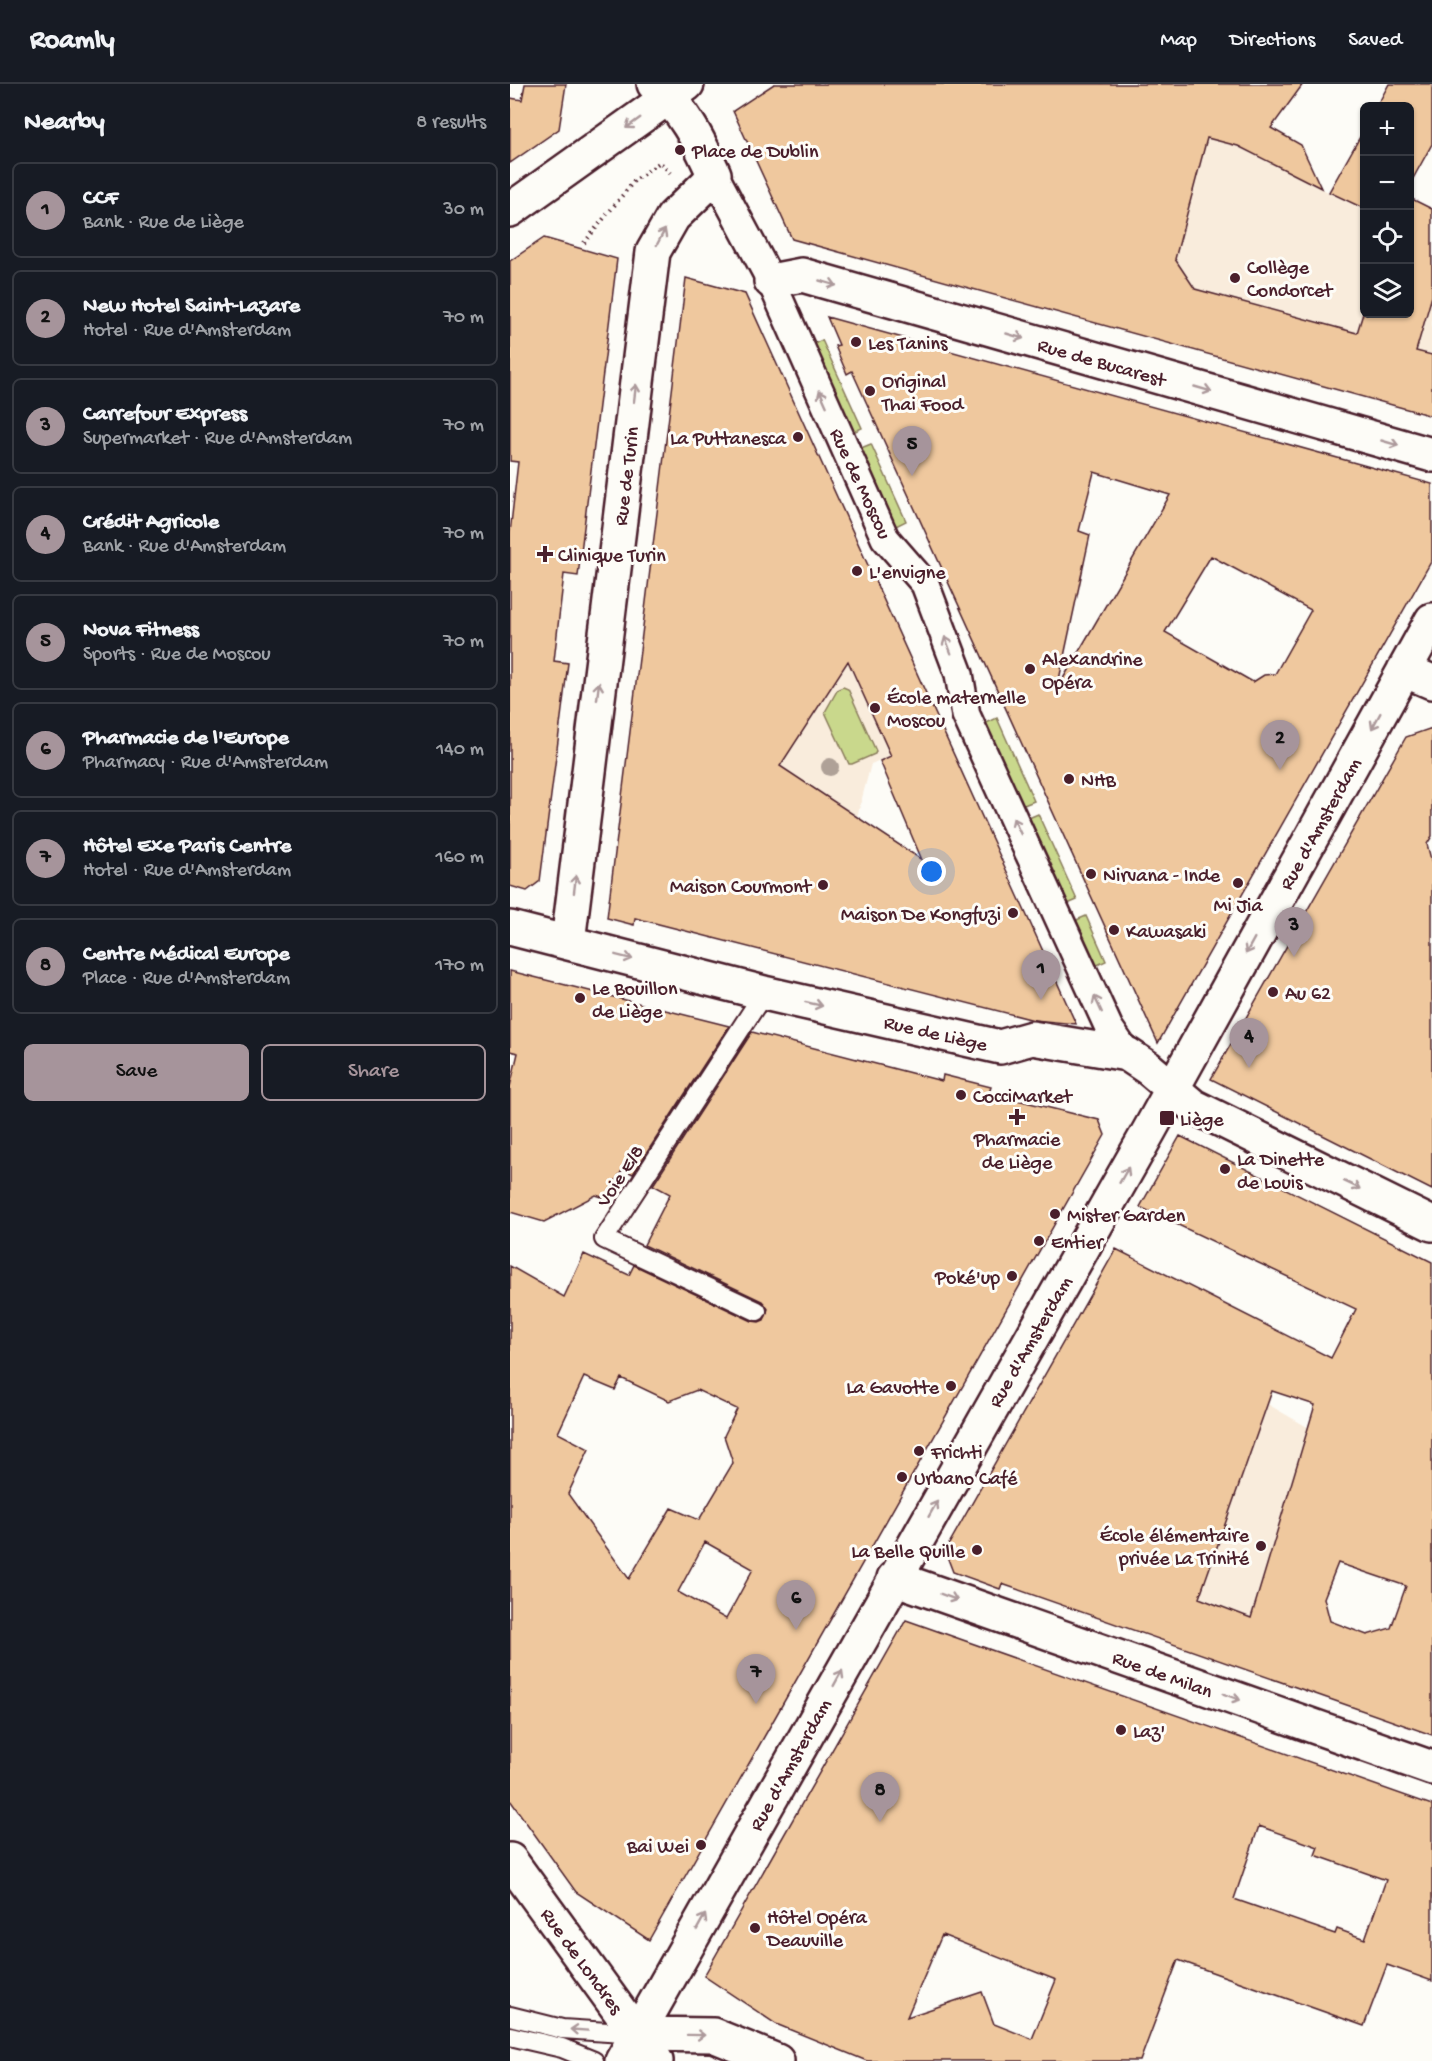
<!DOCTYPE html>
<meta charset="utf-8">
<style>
body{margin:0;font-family:"Gochi Hand",sans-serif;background:#20242c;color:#f1f3f6}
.controls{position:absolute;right:18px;top:18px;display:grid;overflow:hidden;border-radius:9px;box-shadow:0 2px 4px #0004}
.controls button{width:54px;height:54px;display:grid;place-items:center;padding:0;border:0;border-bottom:2px solid #363941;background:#171b24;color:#f1f3f6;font:30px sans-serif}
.you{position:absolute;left:422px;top:788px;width:21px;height:21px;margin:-15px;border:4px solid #fff;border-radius:50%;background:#1a73e8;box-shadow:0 0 0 9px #1a73e833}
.badge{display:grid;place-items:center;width:39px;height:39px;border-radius:50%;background:#a6949b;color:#111;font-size:20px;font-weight:700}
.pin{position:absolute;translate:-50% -50px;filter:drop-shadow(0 2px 3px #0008)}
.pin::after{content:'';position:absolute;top:32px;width:21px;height:18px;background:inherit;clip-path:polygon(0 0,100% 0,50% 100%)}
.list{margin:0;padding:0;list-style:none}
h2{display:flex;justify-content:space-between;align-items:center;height:78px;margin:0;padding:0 24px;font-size:26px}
h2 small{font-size:20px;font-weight:400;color:#9ea1a6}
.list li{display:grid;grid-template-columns:39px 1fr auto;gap:18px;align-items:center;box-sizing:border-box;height:96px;margin:0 12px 12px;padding:0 12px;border:2px solid #363941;border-radius:9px}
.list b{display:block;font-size:22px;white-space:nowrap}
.list p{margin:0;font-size:20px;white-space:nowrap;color:#9ea1a6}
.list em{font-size:20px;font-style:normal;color:#9ea1a6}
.actions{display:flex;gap:12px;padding:18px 24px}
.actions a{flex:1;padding:14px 0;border:2px solid #a6949b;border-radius:9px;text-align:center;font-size:21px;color:#a6949b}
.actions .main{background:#a6949b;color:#111}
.icon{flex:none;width:33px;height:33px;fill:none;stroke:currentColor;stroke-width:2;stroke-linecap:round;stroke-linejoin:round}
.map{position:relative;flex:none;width:922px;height:1977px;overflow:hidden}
header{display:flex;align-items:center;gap:36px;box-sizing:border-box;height:84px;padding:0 30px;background:#171b24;border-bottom:2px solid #363941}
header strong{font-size:28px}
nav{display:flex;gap:33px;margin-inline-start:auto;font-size:21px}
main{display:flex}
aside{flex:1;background:#171b24}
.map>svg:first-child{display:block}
.built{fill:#f9ecdc}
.green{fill:#c9d88c;stroke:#8a7c5c;stroke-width:1.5}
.building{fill:#efc89e;stroke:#4a1f2b;stroke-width:1.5;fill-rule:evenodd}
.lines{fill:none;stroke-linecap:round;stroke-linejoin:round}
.service-casing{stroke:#4a1f2b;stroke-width:22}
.pedestrian-casing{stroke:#4a1f2b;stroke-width:32}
.minor-casing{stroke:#4a1f2b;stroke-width:38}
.secondary-casing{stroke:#4a1f2b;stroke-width:38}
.path{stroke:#4a1f2b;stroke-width:4;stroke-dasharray:1.5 4.5;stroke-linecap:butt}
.service{stroke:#fdfcf7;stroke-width:18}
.pedestrian{stroke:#fdfcf7;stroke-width:27}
.minor{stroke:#fdfcf7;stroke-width:33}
.secondary{stroke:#fdfcf7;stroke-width:33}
.tree{fill:#afa197}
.oneway{stroke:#ac999b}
.poi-dot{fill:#4a1f2b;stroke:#fdfcf7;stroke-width:2}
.labels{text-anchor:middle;stroke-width:6;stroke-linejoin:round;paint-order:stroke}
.poi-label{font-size:20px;fill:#4a1f2b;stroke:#fdfcf7;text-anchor:start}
.street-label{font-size:20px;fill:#4a1f2b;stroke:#fdfcf7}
</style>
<header>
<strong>Roamly</strong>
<nav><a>Map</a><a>Directions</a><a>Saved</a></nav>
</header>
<main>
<aside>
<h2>Nearby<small>8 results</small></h2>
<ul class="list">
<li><span class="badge">1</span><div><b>CCF</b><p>Bank · Rue de Liège</p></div><em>30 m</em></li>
<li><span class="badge">2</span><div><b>New Hotel Saint-Lazare</b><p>Hotel · Rue d'Amsterdam</p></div><em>70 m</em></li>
<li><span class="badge">3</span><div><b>Carrefour Express</b><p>Supermarket · Rue d'Amsterdam</p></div><em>70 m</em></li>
<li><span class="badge">4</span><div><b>Crédit Agricole</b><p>Bank · Rue d'Amsterdam</p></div><em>70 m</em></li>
<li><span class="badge">5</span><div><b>Nova Fitness</b><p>Sports · Rue de Moscou</p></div><em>70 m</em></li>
<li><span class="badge">6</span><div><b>Pharmacie de l'Europe</b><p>Pharmacy · Rue d'Amsterdam</p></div><em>140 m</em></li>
<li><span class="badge">7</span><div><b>Hôtel Exe Paris Centre</b><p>Hotel · Rue d'Amsterdam</p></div><em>160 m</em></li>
<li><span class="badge">8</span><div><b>Centre Médical Europe</b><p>Place · Rue d'Amsterdam</p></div><em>170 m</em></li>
</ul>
<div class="actions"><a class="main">Save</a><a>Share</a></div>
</aside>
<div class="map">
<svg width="922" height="1977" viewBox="0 0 922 1977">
<rect width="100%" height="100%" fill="#fdfcf7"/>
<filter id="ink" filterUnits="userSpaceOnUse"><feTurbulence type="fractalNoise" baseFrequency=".0167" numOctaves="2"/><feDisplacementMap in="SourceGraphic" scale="12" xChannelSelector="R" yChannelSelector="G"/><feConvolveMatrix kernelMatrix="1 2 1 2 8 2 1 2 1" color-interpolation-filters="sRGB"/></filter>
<g filter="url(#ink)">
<path class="built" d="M646,9L725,61L854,126V230H900V147L922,159V332L584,239Z
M366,500L434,648L361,680L347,733L270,682Z
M577,1216L827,1360L755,1593L606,1540L627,1482L500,1352Z"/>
<path class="green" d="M312,256L352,344L339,350L299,262Z
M361,360L396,437L382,444L346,366Z
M333,603L338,605L366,667L365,670L342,680H339L315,628L328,605Z
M487,634L524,717L509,723L472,641Z
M528,730L567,816L553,822L514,736Z
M576,832L596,877L583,883L562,838Z"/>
<path class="building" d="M15,0H56L49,45L0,79V14L12,16Z
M264,0H793L761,44L791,61L811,104L728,62L697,54L665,175L685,205L847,249L855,223V230H900V114L922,125V212L906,267L922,271V332L282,155L223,27Z
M879,0H922V60L900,100V22H867Z
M855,44V125L819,108Z
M34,154L107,175L68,492L54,490L49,533L44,577L58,579L30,797L17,807L0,802V449L8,378L0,377V177Z
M176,194L235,210L566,940L524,936L125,834L124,841L97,834ZM338,577L381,672L370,677L412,776L270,682Z
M317,233L922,400V476L648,959L342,287L337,290L325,262L329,261ZM584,388L660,411L547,605L580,451L569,447ZM701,472L801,526L765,590L754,591L743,598L655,548Z
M922,644V752L917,760L922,779V1106L701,995L896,653Z
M0,887L219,942L123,1090L113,1085L95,1114L86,1111L34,1138L0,1128V1003L8,969L0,967Z
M242,948L432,997L433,991L481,1003L479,1009L589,1036L595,1051L139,1856L66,1808L0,1716V1182L54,1213L74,1170L119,1191L124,1181L242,1237L249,1238L254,1236L258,1225L252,1217L134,1161L160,1110L143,1101ZM74,1293L105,1306L111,1294L159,1317L187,1306L227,1325L214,1352L223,1379L189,1436L161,1424L119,1495L58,1410L79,1365L48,1349ZM195,1458L243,1485L216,1535L168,1508Z
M670,1052L922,1178V1651L492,1500L490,1505L443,1488L435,1467L606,1165L821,1274L846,1225L630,1123ZM762,1307L805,1321L741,1534L689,1514ZM828,1479L896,1502L881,1544L857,1551L820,1537L814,1514Z
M396,1536L922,1721V1897L877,1881L854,1942L668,1876L630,1977H357L266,1940L194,1892ZM749,1742L808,1763L805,1771L876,1796L855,1855L827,1845L825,1850L724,1815ZM432,1851L546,1896L522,1955L484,1940L472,1908L397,1933Z"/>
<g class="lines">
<defs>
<path id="service" d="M247,1227L94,1155L254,909
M0,1932L52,1945L128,1950
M0,1952L52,1964L84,1977"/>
<path id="pedestrian" d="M204,90L261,197L375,454L415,500L449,590L456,631L599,944L617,970"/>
<path id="minor" d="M261,197L292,191L922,371
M894,586L922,598
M0,844L254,909L490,963L522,954L617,970L638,984L683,1022L922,1140
M58,858L143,168L163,133L197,100L204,90C188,55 174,26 144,0
M384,1494L922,1684
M128,1950L203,1951L267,1977
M112,1977L639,1047L922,536"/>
<path id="secondary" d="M0,126L177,0
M0,1776L146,1977"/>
</defs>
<use href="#service" class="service-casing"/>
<use href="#pedestrian" class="pedestrian-casing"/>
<use href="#minor" class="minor-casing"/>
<use href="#secondary" class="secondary-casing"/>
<path class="path" d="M74,159L124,97L150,78L160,89"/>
<use href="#service" class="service"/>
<use href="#pedestrian" class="pedestrian"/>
<use href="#minor" class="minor"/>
<use href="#secondary" class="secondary"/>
</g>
<circle class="tree" cx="320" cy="683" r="9"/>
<defs><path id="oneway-shaft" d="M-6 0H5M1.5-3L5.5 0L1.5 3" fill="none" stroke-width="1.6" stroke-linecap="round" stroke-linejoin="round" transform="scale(1.5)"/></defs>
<g class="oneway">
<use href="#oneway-shaft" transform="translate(123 39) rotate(144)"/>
<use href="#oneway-shaft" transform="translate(151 153) rotate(-62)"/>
<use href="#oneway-shaft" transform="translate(318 199) rotate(16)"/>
<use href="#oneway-shaft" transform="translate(505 252) rotate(16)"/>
<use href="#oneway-shaft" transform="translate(693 305) rotate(16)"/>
<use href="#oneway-shaft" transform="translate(125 309) rotate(-83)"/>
<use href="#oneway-shaft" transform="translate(313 314) rotate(-114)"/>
<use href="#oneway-shaft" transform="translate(880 359) rotate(16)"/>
<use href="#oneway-shaft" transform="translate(438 561) rotate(-111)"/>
<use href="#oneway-shaft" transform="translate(88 607) rotate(-83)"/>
<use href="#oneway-shaft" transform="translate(866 637) rotate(119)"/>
<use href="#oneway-shaft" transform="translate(507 742) rotate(-115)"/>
<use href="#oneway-shaft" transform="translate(65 800) rotate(-83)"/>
<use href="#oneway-shaft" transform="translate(740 862) rotate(119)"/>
<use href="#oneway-shaft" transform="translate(114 873) rotate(14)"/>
<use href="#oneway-shaft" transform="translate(304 920) rotate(13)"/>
<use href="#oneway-shaft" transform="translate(588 920) rotate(-115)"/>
<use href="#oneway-shaft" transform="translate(614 1091) rotate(-60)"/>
<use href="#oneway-shaft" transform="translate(842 1101) rotate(26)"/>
<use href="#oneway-shaft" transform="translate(423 1425) rotate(-60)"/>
<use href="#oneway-shaft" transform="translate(439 1513) rotate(20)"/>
<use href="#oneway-shaft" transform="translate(328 1594) rotate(-61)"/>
<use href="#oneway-shaft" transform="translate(722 1613) rotate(20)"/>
<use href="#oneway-shaft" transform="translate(191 1838) rotate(-61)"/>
<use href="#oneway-shaft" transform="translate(69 1946) rotate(-176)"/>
<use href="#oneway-shaft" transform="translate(186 1951) rotate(1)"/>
</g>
</g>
<g class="poi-dot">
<circle cx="170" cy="66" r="6"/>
<circle cx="725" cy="194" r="6"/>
<circle cx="346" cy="258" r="6"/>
<circle cx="360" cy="307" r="6"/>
<circle cx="288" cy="353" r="6"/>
<path d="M32 461h6v6h6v6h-6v6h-6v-6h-6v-6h6z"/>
<circle cx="347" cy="487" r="6"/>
<circle cx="520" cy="585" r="6"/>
<circle cx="365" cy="624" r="6"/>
<circle cx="559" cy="695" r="6"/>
<circle cx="581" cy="790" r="6"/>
<circle cx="728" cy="799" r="6"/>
<circle cx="313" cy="801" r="6"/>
<circle cx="503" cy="829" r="6"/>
<circle cx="604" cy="846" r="6"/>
<circle cx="763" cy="908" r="6"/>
<circle cx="70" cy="914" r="6"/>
<circle cx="451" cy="1011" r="6"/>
<path d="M504 1024h6v6h6v6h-6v6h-6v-6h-6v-6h6z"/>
<rect x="649" y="1026" width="16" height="16" rx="3"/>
<circle cx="715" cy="1085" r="6"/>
<circle cx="545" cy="1130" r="6"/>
<circle cx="529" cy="1157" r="6"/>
<circle cx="502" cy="1192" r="6"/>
<circle cx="441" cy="1302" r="6"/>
<circle cx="409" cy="1367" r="6"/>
<circle cx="392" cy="1393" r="6"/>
<circle cx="751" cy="1462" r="6"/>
<circle cx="467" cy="1466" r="6"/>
<circle cx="611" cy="1646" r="6"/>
<circle cx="191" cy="1761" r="6"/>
<circle cx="245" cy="1844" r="6"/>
</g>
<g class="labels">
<g class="poi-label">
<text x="182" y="73">Place de Dublin</text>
<text x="737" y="189">Collège<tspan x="737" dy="23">Condorcet</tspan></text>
<text x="358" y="265">Les Tanins</text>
<text x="372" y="303">Original<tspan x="372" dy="23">Thai Food</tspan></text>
<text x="276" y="360" text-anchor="end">La Puttanesca</text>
<text x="48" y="477">Clinique Turin</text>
<text x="359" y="494">L'envigne</text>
<text x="532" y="581">Alexandrine<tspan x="532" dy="23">Opéra</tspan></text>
<text x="377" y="619">École maternelle<tspan x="377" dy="23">Moscou</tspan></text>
<text x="571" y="702">NHB</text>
<text x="593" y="797">Nirvana - Inde</text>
<text x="301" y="808" text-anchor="end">Maison Courmont</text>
<text x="728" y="827" text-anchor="middle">Mi Jia</text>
<text x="491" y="836" text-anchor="end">Maison De Kongfuzi</text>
<text x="616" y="853">Kawasaki</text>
<text x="82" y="910">Le Bouillon<tspan x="82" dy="23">de Liège</tspan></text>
<text x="775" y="915">Au 62</text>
<text x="463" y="1018">CocciMarket</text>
<text x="670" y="1041">Liège</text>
<text x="507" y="1061" text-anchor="middle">Pharmacie<tspan x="507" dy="23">de Liège</tspan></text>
<text x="727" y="1081">La Dinette<tspan x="727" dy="23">de Louis</tspan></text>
<text x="557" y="1137">Mister Garden</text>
<text x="541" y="1164">Entier</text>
<text x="490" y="1199" text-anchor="end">Poké'up</text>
<text x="429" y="1309" text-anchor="end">La Gavotte</text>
<text x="421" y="1374">Frichti</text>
<text x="404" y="1400">Urbano Café</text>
<text x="739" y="1457" text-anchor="end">École élémentaire<tspan x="739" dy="23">privée La Trinité</tspan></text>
<text x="455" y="1473" text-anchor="end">La Belle Quille</text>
<text x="623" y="1653">Laz'</text>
<text x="179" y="1768" text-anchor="end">Bai Wei</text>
<text x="257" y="1839">Hôtel Opéra<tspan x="257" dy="23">Deauville</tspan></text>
</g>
<g class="street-label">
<text transform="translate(592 277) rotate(16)" y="7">Rue de Bucarest</text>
<text transform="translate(115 392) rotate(-83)" y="7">Rue de Turin</text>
<text transform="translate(352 399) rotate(65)" y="7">Rue de Moscou</text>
<text transform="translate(809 739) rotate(-61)" y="7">Rue d'Amsterdam</text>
<text transform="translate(426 948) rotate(13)" y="7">Rue de Liège</text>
<text transform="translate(109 1091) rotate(-57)" y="7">Voie E/8</text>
<text transform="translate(519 1257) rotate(-60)" y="7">Rue d'Amsterdam</text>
<text transform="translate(653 1589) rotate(20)" y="7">Rue de Milan</text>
<text transform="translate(279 1680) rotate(-61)" y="7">Rue d'Amsterdam</text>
<text transform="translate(73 1876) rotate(54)" y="7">Rue de Londres</text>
</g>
</g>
</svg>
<div class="controls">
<button>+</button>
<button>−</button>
<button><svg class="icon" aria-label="locate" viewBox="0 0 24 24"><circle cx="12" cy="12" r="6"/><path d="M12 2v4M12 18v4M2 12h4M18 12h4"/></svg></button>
<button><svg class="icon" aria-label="layers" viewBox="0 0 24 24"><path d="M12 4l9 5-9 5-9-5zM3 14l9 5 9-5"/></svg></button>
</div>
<div class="you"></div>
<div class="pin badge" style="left:531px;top:916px">1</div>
<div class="pin badge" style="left:770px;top:686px">2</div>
<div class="pin badge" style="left:784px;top:873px">3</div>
<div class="pin badge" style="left:739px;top:984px">4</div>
<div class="pin badge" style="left:402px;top:392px">5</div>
<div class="pin badge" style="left:286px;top:1546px">6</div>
<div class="pin badge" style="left:246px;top:1620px">7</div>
<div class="pin badge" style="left:370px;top:1738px">8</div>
</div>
</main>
